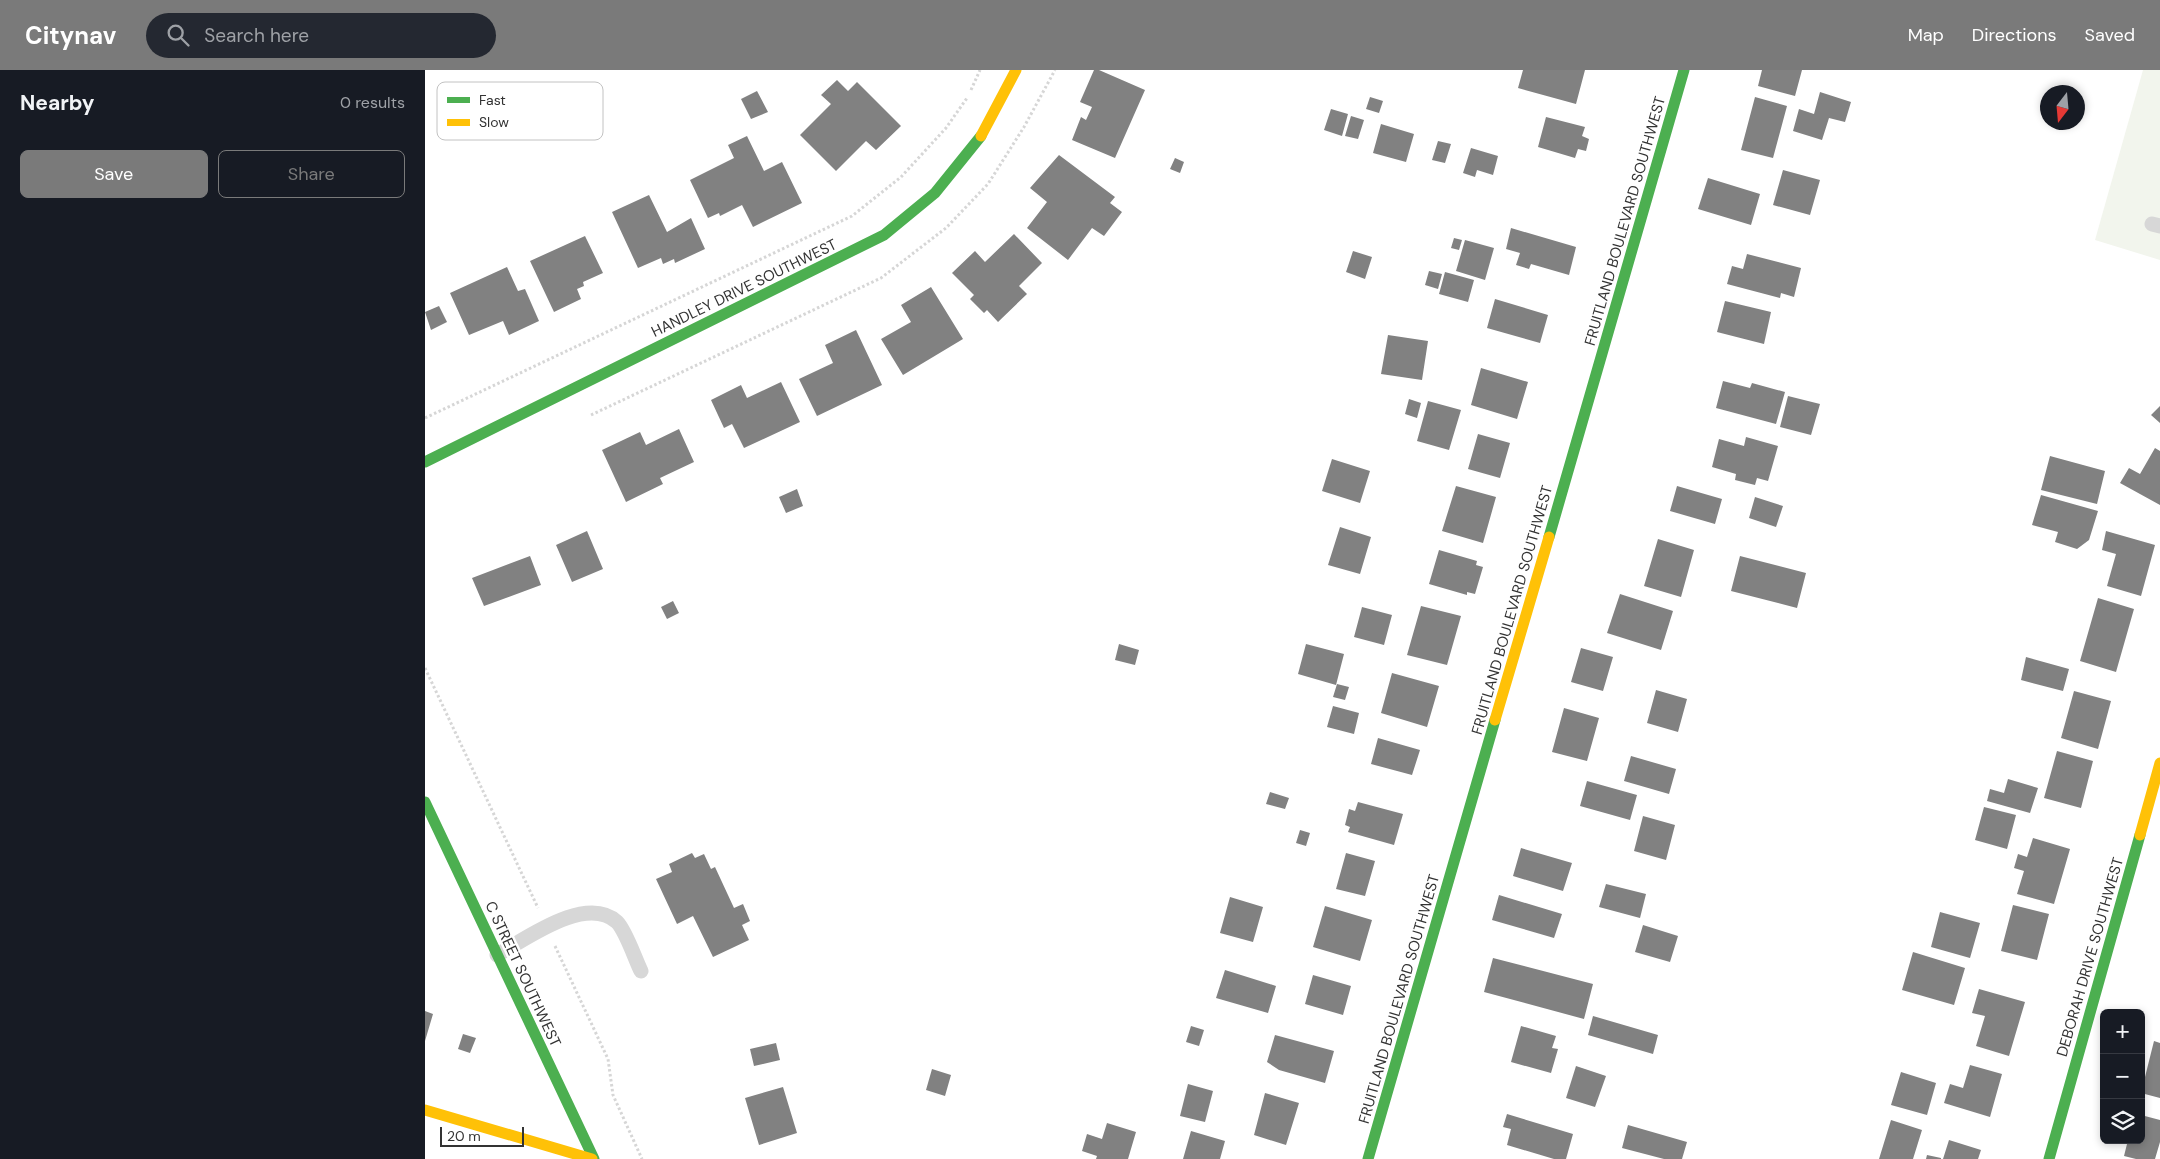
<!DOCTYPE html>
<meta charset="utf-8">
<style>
body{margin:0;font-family:"DM Sans",sans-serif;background:#242831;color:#f1f3f6}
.controls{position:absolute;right:15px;bottom:15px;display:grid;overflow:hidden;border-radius:8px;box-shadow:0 2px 8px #0003}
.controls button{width:45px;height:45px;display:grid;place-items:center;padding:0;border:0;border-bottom:1px solid #363941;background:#171b24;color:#f1f3f6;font:25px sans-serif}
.compass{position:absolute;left:1615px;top:15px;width:45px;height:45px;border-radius:50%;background:#171b24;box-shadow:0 2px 8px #0003;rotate:196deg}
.scale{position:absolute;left:15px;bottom:12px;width:84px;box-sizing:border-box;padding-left:5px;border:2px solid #333;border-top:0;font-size:14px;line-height:18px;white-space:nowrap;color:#333;-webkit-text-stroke:4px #fff;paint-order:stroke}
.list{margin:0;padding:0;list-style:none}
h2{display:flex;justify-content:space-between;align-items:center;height:65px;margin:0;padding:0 20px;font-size:21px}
h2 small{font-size:16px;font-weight:400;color:#9ea1a6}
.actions{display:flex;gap:10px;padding:15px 20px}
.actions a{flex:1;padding:11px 0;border:1px solid #7a7a7a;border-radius:8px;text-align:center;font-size:18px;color:#7a7a7a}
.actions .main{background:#7a7a7a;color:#fff}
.icon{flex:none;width:28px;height:28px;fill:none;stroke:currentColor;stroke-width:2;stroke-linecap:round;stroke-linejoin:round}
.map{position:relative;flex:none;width:1735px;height:1089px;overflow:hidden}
header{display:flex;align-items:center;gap:30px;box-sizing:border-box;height:70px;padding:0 25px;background:#7a7a7a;color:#fff}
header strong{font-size:24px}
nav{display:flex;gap:28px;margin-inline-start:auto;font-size:18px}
.search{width:350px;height:45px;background:#242831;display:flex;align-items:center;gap:12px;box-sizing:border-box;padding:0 18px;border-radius:28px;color:#9ea1a6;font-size:19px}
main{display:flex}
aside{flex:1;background:#171b24}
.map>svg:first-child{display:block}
.green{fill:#f2f5ed}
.building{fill:#818181}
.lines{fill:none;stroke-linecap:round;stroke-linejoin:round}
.path{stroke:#d6d6d6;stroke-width:3;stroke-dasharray:2.5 2.5;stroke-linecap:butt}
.lane{stroke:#d7d7d7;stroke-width:15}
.fast{stroke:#4caf50;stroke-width:11}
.slow{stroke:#ffc107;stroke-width:11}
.labels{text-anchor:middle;stroke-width:5;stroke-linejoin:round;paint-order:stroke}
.street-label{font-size:15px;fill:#333;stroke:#fff}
.key{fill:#fff;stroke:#c2c2c2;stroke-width:1}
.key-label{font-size:14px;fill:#333}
</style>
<header>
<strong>Citynav</strong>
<div class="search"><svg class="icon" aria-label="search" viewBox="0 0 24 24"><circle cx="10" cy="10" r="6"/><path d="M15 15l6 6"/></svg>Search here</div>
<nav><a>Map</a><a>Directions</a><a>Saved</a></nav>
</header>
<main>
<aside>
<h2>Nearby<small>0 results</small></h2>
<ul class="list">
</ul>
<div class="actions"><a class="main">Save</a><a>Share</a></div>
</aside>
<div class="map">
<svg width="1735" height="1089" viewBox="0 0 1735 1089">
<rect width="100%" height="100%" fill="#fff"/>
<path class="green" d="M1718,0H1735V190L1670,170Z"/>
<path class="building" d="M669,0H674L720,20L690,88L647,70L656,47L661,50L667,37L655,32Z
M1098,0H1160L1151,34L1093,18Z
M1337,0H1377L1370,26L1333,16Z
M412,10L423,21L432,12L476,56L451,80L441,71L411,101L375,65L406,34L396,25Z
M332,21L343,42L326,49L316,29Z
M1395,22L1426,32L1420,52L1404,48L1397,70L1368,61L1374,39L1389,44Z
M945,27L958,31L954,43L941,39Z
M1330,27L1362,36L1348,88L1316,80Z
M906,39L923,44L917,66L899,60Z
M926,46L939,50L933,69L920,66Z
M1121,47L1160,57L1157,66L1164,69L1161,81L1153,79L1150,88L1113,77Z
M956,54L989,64L981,92L948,83Z
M322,66L339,101L357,92L377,133L328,157L317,135L295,146L294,143L283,148L265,110L309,88L303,75Z
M1013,71L1026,74L1020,93L1007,90Z
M1046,78L1073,86L1068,105L1052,100L1050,107L1038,103Z
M634,85L690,127L685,133L697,142L679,166L667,158L643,190L602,158L622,132L605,118Z
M750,88L759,92L755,103L745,99Z
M1358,100L1395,110L1385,145L1348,135Z
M1283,108L1335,124L1326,155L1273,139Z
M224,125L242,162L266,148L280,179L250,193L249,189L238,194L236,188L213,198L187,142Z
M1086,158L1151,177L1144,205L1106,194L1104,199L1091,195L1095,183L1081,179Z
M589,164L617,193L594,216L602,224L573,252L562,240L559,243L545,229L549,225L527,203L550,181L560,192Z
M160,166L178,203L158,212L159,216L152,219L156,229L129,242L105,191Z
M1029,168L1037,170L1034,180L1026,178Z
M1040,170L1069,178L1060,210L1031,201Z
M928,181L947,187L940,209L921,202Z
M1322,184L1376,198L1369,227L1356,223L1355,228L1302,214L1307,196L1318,199Z
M82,197L93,221L100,219L114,251L84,265L78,251L44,265L25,223Z
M1004,201L1017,204L1013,219L1000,215Z
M1020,202L1049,210L1043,232L1014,224Z
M506,217L538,269L478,305L456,269L486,252L476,235Z
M1070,229L1123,245L1115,273L1062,258Z
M1300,231L1346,242L1339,274L1292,262Z
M14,236L22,252L6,260L0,242Z
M431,260L457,315L392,346L374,309L408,293L400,275Z
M963,265L1003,271L997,310L956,304Z
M1056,298L1103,312L1092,349L1046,335Z
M1298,311L1325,318L1327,313L1360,322L1351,354L1291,338Z
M356,312L375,352L319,378L307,354L299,358L286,330L316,315L322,328Z
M1363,326L1395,334L1386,365L1355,357Z
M984,329L996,333L992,348L980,344Z
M1003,331L1036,340L1024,380L992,371Z
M1735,336V353L1726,345Z
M254,359L269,392L235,408L238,414L201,432L177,380L215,362L221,375Z
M1053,364L1085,373L1075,408L1043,399Z
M1321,367L1353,376L1343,411L1332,408L1330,415L1310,410L1311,404L1287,397L1294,369L1319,376Z
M1730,378L1735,381V435L1695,413L1704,398L1715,404Z
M1625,386L1680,401L1672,434L1616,420Z
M907,389L945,401L935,433L897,421Z
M1031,416L1071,427L1058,473L1017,461Z
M1252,416L1297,429L1290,454L1245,441Z
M372,419L378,436L361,443L354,427Z
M1616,425L1673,441L1664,470L1652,479L1630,472L1633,462L1607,455Z
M1330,427L1358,436L1351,457L1324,448Z
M915,457L946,467L935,504L903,495Z
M162,461L178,499L147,512L131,475Z
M1681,461L1730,475L1716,526L1682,516L1691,484L1677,480Z
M1233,469L1269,480L1256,527L1219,516Z
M1014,480L1052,491L1051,495L1058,497L1050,524L1042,522V525L1004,514Z
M105,486L116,515L59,536L47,508Z
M1315,486L1381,503L1372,538L1306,521Z
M1195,524L1248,541L1236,580L1182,563Z
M1673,528L1709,539L1691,602L1655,591Z
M248,531L254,543L242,549L236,537Z
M996,536L1036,546L1022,595L982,585Z
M937,537L967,545L959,575L929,567Z
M694,574L714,580L710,595L690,590Z
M881,574L919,584L911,615L873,604Z
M1156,578L1188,587L1178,621L1146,612Z
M1601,587L1644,599L1638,621L1596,610Z
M967,603L1014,616L1002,657L956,643Z
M912,614L924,617L920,630L908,627Z
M1231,620L1262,629L1253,662L1222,653Z
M1649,621L1686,631L1673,679L1636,668Z
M908,636L934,643L929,664L902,657Z
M1139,638L1174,648L1162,691L1127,682Z
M953,668L995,680L987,705L946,694Z
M1632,681L1668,691L1656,738L1619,728Z
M1206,686L1251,699L1244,724L1199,711Z
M1583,709L1613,718L1605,743L1562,731L1565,719L1579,723Z
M1162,711L1212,725L1205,750L1155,736Z
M845,722L864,728L860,739L841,734Z
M933,732L978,744L969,775L923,762L925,757L920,755L924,739L930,741Z
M1559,737L1591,745L1582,779L1550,770Z
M1218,746L1250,755L1241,790L1209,781Z
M875,760L885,763L881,776L871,773Z
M1608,768L1645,779L1629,834L1592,824L1599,801L1589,798L1593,784L1602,787Z
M1096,778L1147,793L1138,821L1088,806Z
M267,783L270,788L279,784L286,799L290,797L309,838L318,834L325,851L317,855L324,870L288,887L268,846L252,854L231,809L247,802L244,794Z
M921,783L950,791L940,826L911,819Z
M1181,814L1221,824L1215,848L1174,837Z
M1074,825L1137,844L1129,868L1067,850Z
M805,827L838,837L828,872L795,863Z
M1588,835L1624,844L1612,890L1576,881Z
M900,836L947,850L935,891L888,877Z
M1515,842L1555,853L1545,888L1506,877Z
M1218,855L1253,866L1245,892L1210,882Z
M1488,882L1540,898L1529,935L1477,920Z
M1068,888L1168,914L1159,949L1059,922Z
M800,900L851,916L843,943L791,928Z
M888,905L926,916L918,945L880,934Z
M1554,919L1600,932L1584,986L1551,976L1560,946L1547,943Z
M0,941L8,944L0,971Z
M1168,946L1233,965L1228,984L1163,965Z
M766,956L779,960L774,976L761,972Z
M1096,956L1131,966L1127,978L1133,979L1126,1003L1086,992Z
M38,964L51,968L45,983L33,979Z
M850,965L909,981L900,1013L854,1000L842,992Z
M1729,971L1735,973V1028L1716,1023Z
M351,973L355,990L329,996L325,979Z
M1545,995L1577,1004L1565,1047L1519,1033L1525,1014L1538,1018Z
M1151,996L1181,1006L1170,1037L1141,1028Z
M507,999L526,1005L520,1026L501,1020Z
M1476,1002L1511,1013L1502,1045L1466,1035Z
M763,1014L788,1021L780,1052L755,1046Z
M358,1017L372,1063L334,1075L320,1028Z
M840,1023L874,1033L861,1075L829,1065Z
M1082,1044L1148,1064L1141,1089H1129L1082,1075L1086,1059L1078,1057Z
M1716,1045L1735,1050V1072L1730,1089H1711L1699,1086L1703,1070H1716Z
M1466,1050L1497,1060L1488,1089H1454Z
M682,1053L711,1062L703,1089H671L672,1086L657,1081L662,1064L677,1069Z
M1203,1055L1262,1072L1257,1089H1239L1197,1078Z
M766,1061L800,1071L795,1089H758Z
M1524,1070L1556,1080L1553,1089H1518Z
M1502,1085L1516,1088V1089H1501Z"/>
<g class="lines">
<path class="path" d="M546,20L555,0
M166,345L456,208L521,158L563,114L599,57L630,0
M0,348L427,146L476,107L521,58L542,28
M0,598L113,838
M130,876L183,989L188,1025L217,1089"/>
<path class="lane" d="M1727,154L1735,156
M72,885C101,869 161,824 192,852C201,861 210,889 216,901"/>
<path class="fast" d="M0,392L459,165L510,123L556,66
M1124,467L1259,0
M0,732L169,1089
M943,1089L1070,650
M1624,1089L1715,765"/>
<path class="slow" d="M556,66L591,0
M1070,650L1124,467
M1715,765L1735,693
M0,1040L167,1089"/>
</g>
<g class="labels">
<g class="street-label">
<text transform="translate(1200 151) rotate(-74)" y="5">FRUITLAND BOULEVARD SOUTHWEST</text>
<text transform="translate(319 218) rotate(-26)" y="5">HANDLEY DRIVE SOUTHWEST</text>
<text transform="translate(1087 540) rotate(-74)" y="5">FRUITLAND BOULEVARD SOUTHWEST</text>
<text transform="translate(1665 887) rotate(-74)" y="5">DEBORAH DRIVE SOUTHWEST</text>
<text transform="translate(98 904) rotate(65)" y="5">C STREET SOUTHWEST</text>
<text transform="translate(974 929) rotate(-74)" y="5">FRUITLAND BOULEVARD SOUTHWEST</text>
</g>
</g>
<rect x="12" y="12" width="166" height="58" rx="8" class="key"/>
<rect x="22" y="27" width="23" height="6" fill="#4caf50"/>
<rect x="22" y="49" width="23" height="7" fill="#ffc107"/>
<g class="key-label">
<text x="54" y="35">Fast</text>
<text x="54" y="57">Slow</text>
</g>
</svg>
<div class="controls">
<button>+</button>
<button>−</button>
<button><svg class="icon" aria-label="layers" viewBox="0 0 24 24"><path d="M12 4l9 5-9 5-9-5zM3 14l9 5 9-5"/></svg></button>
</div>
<svg class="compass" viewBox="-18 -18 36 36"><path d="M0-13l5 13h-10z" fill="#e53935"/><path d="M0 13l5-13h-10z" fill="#9ea1a6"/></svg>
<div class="scale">20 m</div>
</div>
</main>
